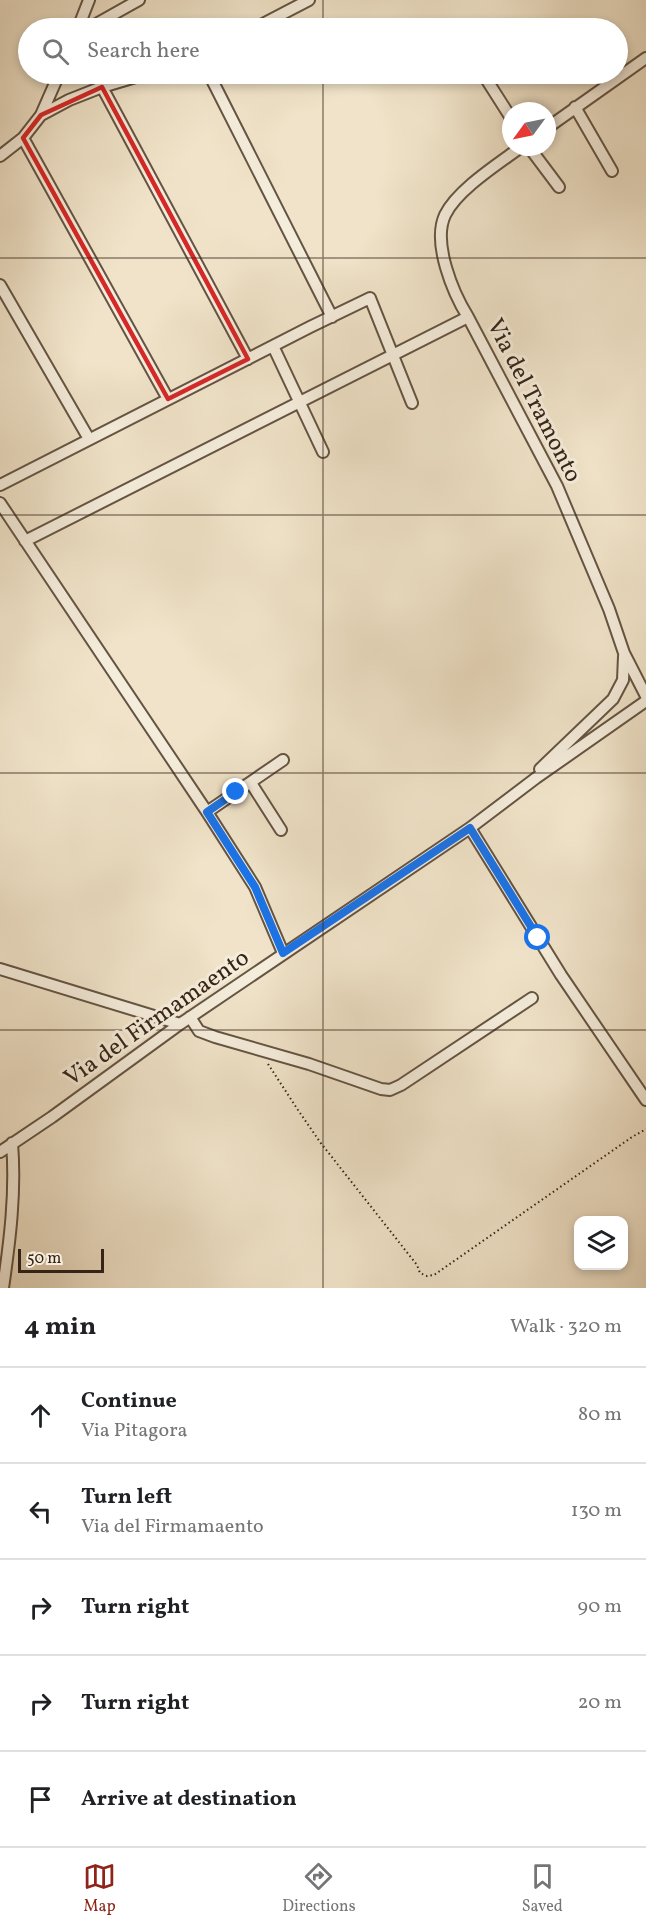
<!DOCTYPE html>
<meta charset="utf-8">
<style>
body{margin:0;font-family:Vollkorn,serif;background:#f2f2f2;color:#202124}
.controls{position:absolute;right:18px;bottom:18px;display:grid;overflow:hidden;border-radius:12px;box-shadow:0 3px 9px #0003}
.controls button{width:54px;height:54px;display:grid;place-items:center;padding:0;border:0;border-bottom:2px solid #e0e0e0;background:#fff;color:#202124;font:30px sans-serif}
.compass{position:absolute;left:502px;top:102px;width:54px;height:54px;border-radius:50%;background:#fff;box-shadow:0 3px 9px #0003;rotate:237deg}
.scale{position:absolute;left:18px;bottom:15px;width:86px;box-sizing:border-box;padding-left:6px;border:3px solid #362416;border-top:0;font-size:16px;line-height:21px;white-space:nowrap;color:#362416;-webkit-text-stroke:4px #f5eddc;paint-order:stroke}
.stop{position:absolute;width:18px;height:18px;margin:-14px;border:4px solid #1a73e8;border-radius:50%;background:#fff}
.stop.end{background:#1a73e8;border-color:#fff;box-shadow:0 2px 6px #0008}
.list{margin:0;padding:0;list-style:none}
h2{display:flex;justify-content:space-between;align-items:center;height:78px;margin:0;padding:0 24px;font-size:26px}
h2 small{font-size:20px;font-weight:400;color:#757577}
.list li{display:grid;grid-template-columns:39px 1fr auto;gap:18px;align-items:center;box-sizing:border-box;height:96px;padding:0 24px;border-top:2px solid #e0e0e0}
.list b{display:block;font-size:22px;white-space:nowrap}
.list p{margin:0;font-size:20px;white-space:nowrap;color:#757577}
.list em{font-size:20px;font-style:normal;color:#757577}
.icon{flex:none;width:33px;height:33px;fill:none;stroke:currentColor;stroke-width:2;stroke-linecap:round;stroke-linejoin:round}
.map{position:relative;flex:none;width:646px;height:1288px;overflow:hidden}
.search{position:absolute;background:#fff;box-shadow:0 3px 9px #0003;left:18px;right:18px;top:18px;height:66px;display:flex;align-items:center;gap:15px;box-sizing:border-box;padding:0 21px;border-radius:33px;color:#757577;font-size:22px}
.sheet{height:558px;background:#fff}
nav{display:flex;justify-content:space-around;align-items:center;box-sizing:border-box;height:84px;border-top:2px solid #e0e0e0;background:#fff;font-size:16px;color:#757577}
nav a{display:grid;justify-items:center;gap:3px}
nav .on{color:#8f2418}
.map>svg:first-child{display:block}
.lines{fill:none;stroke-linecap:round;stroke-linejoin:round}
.street-casing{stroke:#645443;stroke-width:14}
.path{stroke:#362416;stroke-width:2;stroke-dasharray:1.5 3;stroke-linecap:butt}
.street{stroke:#f5eddc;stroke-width:10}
.route{stroke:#1a73e8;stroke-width:8}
.marked{fill:none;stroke:#d62828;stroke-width:4.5;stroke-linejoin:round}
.grid{fill:none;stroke:#362416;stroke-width:1.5;stroke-opacity:0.55}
.labels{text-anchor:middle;stroke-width:6;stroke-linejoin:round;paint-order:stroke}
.street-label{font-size:24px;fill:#362416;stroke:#f5eddc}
</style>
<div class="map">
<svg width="646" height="1288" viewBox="0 0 646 1288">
<rect width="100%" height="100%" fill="#f0e3c9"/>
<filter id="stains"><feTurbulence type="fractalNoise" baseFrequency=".00333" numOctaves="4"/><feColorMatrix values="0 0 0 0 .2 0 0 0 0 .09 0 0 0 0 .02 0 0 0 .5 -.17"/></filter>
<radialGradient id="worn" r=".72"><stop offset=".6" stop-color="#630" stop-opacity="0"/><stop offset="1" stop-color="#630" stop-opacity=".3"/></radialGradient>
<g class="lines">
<defs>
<path id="street" d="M78,28L89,0
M89,28L139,0
M255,28L309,0
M209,74L332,317
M483,74L511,118
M102,87L248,359
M575,107L612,171
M41,115L59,74
M547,128L646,58
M23,138L168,399
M521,147C498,164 457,190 445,215C432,243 453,293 468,317L557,486L609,609L624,653L646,696
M529,147L559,187
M0,156L23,138L41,115L69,100L102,87L146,74
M0,285L89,439
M273,346L323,452
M0,485L310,327L370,298L412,403
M0,503L207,812L255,887L283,953
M25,541L468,317
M540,769L613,699L623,680L624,656
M251,783L281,830
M207,812L283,760
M470,828L561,975L646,1100
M0,969L180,1024
M190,1017L199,1031L215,1037L309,1064L381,1089L390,1090L401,1085L532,998
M0,1152L52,1117L180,1024L470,828L536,778L646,701
M3,1288C10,1240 16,1191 12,1143"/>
</defs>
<use href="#street" class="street-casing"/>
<path class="path" d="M268,1064L298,1110L320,1142L417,1265L420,1273L427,1276L434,1275L632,1137L646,1129"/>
<use href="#street" class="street"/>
</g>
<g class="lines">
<path class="route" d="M236,792L207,812L255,887L283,953L470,828L538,938"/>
</g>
<path class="marked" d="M102,87L248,359L168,399L23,138L41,115Z"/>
<path class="grid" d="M323,0V28M323,74V1288M0,258H646M0,515H646M0,773H646M0,1030H646"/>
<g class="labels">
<g class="street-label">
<text transform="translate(535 400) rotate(63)" y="8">Via del Tramonto</text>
<text transform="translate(156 1017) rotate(-35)" y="8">Via del Firmamaento</text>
</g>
</g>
<rect width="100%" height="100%" filter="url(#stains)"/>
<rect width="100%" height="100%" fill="url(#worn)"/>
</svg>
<div class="controls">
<button><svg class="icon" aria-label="layers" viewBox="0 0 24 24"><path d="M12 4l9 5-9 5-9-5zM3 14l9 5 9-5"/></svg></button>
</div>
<svg class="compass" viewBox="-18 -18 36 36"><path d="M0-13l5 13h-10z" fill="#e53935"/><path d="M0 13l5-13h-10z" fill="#757577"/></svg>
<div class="scale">50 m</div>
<div class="stop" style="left:538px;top:938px"></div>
<div class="stop end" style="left:236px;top:792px"></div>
<div class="search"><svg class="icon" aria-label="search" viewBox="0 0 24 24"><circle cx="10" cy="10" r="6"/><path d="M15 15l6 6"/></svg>Search here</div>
</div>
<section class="sheet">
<h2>4 min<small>Walk · 320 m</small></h2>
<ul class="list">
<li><svg class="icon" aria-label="ahead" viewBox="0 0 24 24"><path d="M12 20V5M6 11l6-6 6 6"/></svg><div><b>Continue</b><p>Via Pitagora</p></div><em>80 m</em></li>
<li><svg class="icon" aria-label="left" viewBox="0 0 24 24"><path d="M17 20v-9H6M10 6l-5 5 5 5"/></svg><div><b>Turn left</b><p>Via del Firmamaento</p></div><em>130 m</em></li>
<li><svg class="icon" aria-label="right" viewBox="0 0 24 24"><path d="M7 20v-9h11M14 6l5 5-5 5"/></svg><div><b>Turn right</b></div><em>90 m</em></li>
<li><svg class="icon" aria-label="right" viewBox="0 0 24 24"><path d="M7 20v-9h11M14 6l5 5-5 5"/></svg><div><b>Turn right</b></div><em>20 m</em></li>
<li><svg class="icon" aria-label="arrive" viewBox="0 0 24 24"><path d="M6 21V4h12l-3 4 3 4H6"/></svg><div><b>Arrive at destination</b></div></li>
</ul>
</section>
<nav>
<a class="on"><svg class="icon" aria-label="map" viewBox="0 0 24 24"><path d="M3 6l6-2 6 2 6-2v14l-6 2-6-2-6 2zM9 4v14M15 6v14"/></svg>Map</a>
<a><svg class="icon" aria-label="directions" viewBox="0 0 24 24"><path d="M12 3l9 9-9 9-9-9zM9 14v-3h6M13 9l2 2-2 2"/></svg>Directions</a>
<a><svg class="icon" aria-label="saved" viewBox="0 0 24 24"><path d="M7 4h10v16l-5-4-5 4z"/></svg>Saved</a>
</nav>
